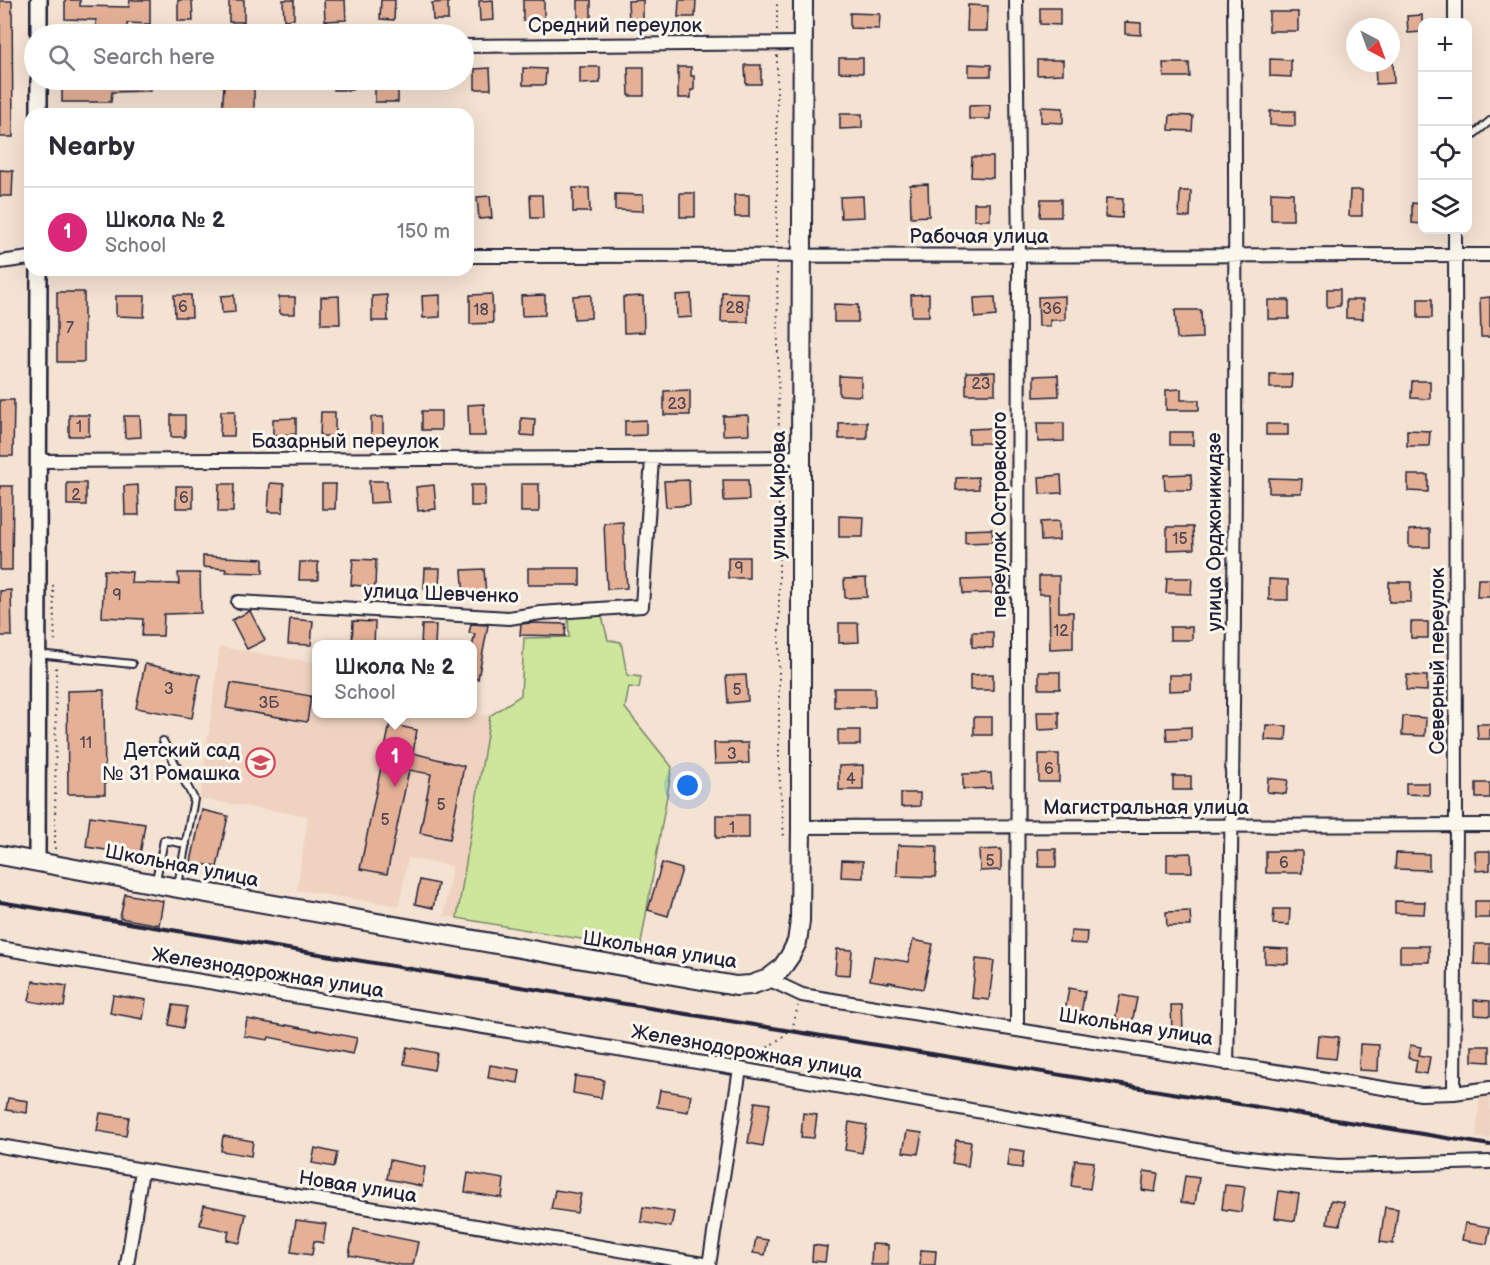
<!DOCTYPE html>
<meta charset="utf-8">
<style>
body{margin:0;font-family:"Balsamiq Sans",sans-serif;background:#f7f7f7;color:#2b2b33}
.controls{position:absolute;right:18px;top:18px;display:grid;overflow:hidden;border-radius:12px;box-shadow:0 6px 24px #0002}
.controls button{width:54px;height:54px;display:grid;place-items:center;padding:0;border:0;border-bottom:2px solid #e1e1e2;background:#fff;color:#2b2b33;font:30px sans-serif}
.compass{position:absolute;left:1346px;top:18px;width:54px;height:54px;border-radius:50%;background:#fff;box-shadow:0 6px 24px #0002;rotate:139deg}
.you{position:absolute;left:688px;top:786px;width:21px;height:21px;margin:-15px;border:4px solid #fff;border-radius:50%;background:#1a73e8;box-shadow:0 0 0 9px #1a73e833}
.badge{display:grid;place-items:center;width:39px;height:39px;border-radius:50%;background:#db2777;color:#fff;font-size:20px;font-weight:700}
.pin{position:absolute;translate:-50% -50px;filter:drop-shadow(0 2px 3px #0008)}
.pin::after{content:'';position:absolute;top:32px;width:21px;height:18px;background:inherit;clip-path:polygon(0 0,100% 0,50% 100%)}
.popup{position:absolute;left:312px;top:640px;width:165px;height:78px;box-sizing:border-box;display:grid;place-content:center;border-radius:12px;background:#fff;filter:drop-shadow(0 2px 4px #0005);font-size:20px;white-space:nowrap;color:#7c7c81}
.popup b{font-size:22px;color:#2b2b33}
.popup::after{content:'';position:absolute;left:50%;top:100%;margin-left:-12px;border:12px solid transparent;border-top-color:#fff}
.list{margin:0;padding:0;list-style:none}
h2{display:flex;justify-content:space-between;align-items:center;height:78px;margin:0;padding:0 24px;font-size:26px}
h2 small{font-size:20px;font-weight:400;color:#7c7c81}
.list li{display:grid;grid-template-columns:39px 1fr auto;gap:18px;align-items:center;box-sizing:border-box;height:90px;padding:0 24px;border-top:2px solid #e1e1e2}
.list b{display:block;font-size:22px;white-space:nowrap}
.list p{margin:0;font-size:20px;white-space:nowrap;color:#7c7c81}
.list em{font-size:20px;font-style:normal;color:#7c7c81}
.icon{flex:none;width:33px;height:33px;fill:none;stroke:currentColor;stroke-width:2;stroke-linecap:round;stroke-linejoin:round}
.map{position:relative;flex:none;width:1490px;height:1265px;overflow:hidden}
.search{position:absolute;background:#fff;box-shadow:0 6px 24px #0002;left:24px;top:24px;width:450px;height:66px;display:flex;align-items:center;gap:15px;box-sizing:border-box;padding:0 21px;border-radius:33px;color:#7c7c81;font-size:22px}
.panel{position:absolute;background:#fff;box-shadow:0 6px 24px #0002;left:24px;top:108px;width:450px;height:168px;border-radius:18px}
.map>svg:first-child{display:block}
.built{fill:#efd3c0}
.green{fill:#cee69b;stroke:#78846b;stroke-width:1.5}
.building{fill:#e4b197;stroke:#22223b;stroke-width:1.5}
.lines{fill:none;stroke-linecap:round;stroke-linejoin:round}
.service-casing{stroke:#22223b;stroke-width:10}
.minor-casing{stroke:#22223b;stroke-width:16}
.tertiary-casing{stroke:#22223b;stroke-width:20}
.secondary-casing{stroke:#22223b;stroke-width:22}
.path{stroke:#22223b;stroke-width:2;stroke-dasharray:1.5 4.5;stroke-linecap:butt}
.service{stroke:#fbf7ec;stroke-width:6}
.minor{stroke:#fbf7ec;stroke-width:12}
.tertiary{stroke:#fbf7ec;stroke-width:15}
.secondary{stroke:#fbf7ec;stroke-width:18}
.rail{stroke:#22223b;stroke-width:4}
.labels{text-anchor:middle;stroke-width:6;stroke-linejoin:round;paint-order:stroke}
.number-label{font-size:16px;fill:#524652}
.street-label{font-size:20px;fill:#22223b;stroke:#fbf7ec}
.poi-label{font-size:20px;fill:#22223b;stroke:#fbf7ec;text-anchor:end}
</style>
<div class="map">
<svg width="1490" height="1265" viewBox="0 0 1490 1265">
<rect width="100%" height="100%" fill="#f4e2d2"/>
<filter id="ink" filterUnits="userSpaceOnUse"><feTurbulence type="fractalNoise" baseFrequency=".0167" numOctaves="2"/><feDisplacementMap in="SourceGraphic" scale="12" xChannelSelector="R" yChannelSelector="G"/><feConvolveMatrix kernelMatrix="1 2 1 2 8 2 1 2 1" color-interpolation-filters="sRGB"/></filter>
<g filter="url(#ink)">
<path class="built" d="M220,647L317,663V714L473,713L490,716L457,918L444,916L452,866L408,858L399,906L297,890L308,816L200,799Z
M1490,1094V1139L1476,1137L1480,1097Z"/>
<path class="green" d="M568,615L602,616L608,640L621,642L627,675L641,677L639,688L629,687L625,708L672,767L640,949L457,918L490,716L521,695L524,638L569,637Z"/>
<path class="building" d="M65,0H80V6L129,7L130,0H150V24L127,23V29L96,28V20L65,19Z
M178,0H192L193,21H178Z
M229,0H244V22H229Z
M283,0H294V19L284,20Z
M324,0H345L346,20L325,21Z
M381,0H395L394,20L380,19Z
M493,0L494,20L480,21L479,1Z
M523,0H544V20L523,21Z
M578,0H591V20H578Z
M643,0V20H629L628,1Z
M679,0H696L695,17H678Z
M0,1H12L13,137H0Z
M448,2V20H433L432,3Z
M968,5L988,6L987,31H967Z
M1040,8H1060V25L1040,24Z
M1269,12H1298V31H1269Z
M850,13L880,14L879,29L850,28Z
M1422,15V32L1408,33L1407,16Z
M1125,22L1141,23V35L1125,34Z
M839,58H863V73L839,72Z
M1270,59L1291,60V77L1270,76Z
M1037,60H1063V74L1037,75Z
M1163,63H1189L1190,77H1164Z
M1375,63H1393L1394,83L1376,84Z
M969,64L991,65V76H969Z
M745,65H761V84H746Z
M580,67H600V83L580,84Z
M628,67H644V96H629Z
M678,67H691V76H694V90H691V98H678Z
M490,68L491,89H475V69Z
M523,68L546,69L545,85H523Z
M62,80H150V91L112,92L111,102H62Z
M334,80H352V90H334Z
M375,80H398V102H375Z
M224,85H254V114H222Z
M990,105V119H969V106Z
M1041,107L1063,108V123L1041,122Z
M1270,111H1295V126L1270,125Z
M840,114H862V128L840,129Z
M1170,115L1193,116L1192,131L1169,130Z
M972,157H993V178L971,177Z
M0,170L13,171L12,196H0Z
M928,184L929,216L911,217L910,185Z
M573,188H589L590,212H573Z
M1350,190H1362V216H1349Z
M1180,191H1191L1190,217H1179Z
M1271,192L1293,193V220H1271Z
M680,193H695V217H680Z
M615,194L643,195V211L615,210Z
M530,195H542L543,218H531Z
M734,195H749V217H735Z
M490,196L492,218L479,219L477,197Z
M863,196L864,217L841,218L840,197Z
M1106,198L1123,199L1122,218L1105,217Z
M1041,199H1061V217H1040Z
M974,203H990V220H974Z
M1412,203L1422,204V224L1412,223Z
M1327,289H1340V306L1327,307Z
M57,292H84V362H57Z
M722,292L748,293V322H721Z
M492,294L493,323L470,324V295Z
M691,294L692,317L677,318L676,295Z
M929,294V316H912L911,295Z
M174,295H191L192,317H175Z
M234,295L235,312L222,313L221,296Z
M387,295L388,321H372V296Z
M440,295V317L423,318L422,296Z
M545,295V315L522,316L521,296Z
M591,295V318L574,319L573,296Z
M116,296H145L144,317L116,316Z
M339,296L340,324H321V297Z
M643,296L644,332L624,333L623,297Z
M1065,296V320H1050V326H1039L1038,297Z
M279,297H295V314H280Z
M995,297L996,316L975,318L974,298Z
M1490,297V337H1481L1480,298Z
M1418,299H1432V318H1418Z
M1268,300H1289V319H1268Z
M1346,300H1363V319L1346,318Z
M834,304L858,305V322H834Z
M1175,310H1201L1202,338L1177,339Z
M966,372H995V394H966Z
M1270,374H1292L1291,388H1270Z
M1058,375L1059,396L1034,397V376Z
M839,376L861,377V396L839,395Z
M1412,381H1430V399L1411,398Z
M1181,389V400H1199V410H1166V390Z
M690,390V415H664V391Z
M0,400H14L13,456H0Z
M484,404L485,436H469L468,405Z
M221,411H235L234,436H220Z
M422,411H441V430H422Z
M321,412H335V436H320Z
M69,415H89V436H69Z
M171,415H185V437H171Z
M748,415L749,434L723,435V416Z
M124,416H140L141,437L125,438Z
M371,417H383V436H371Z
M296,418V434L273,435V419Z
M521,418L535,419L534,436L521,435Z
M646,420V435L625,436V421Z
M867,422V439H839V423Z
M1037,423H1064V441L1038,442Z
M1266,424H1288V435H1266Z
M994,428V443H969V429Z
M1407,430L1430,431L1429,446H1407Z
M1170,432H1193V445H1170Z
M1191,474L1192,490H1165L1164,475Z
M1061,475L1062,493L1040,494L1039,477Z
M1408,475H1428V492L1408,491Z
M978,477L979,489L956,490V478Z
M1269,478L1302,479L1301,493H1269Z
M689,480L690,505L666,507L664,481Z
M723,480H748L749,500L724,501Z
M369,481H387L388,502L370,503Z
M67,483H86V505H67Z
M270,483L284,484L283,512H268Z
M219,484H234L233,512H218Z
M322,484H336L335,509H322Z
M521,484H539V512H521Z
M138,485L139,515H125L124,486Z
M434,485L436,509L418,511L416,487Z
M471,485H485V506H471Z
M0,486H13L12,570H0Z
M176,486H193V508H176Z
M839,516L864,517L863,537H839Z
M1059,521V540L1041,541L1040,522Z
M623,522L627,588L607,589L604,523Z
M1167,527H1193L1194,549L1167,550Z
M992,529L993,542L965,543V530Z
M1430,529V547H1409V530Z
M203,556L263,559V573L226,572V569L203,567Z
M728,557H749V578H728Z
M353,559L376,560L375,587L351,585Z
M300,562H318V580H299Z
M425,568H440L439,589L424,588Z
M528,568H580V585H528Z
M484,569L486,595L464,597L462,570Z
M104,570L132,572L131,583L179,584L178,573H200L201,613L164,614L163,636H142L143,619L102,617Z
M1039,576H1059V612H1073V648L1050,649L1049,594H1039Z
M866,578L867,597L845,598L844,579Z
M1167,578H1192L1191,594L1166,593Z
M992,579L993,593L963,594L962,580Z
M1269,579L1288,580V600H1269Z
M1478,579H1490V597H1477Z
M1389,582H1411V602H1389Z
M11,590L12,636H0V591Z
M250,611L265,640L247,649L232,620Z
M290,619L313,621L311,645L288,644Z
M353,621L375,622L374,645H352Z
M1411,622H1428V638H1411Z
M531,623L566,624L565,636L520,635L521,624Z
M839,623H858L859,642L839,643Z
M471,624L488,625L478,679L473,678V642L475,634L469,633Z
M422,625H436L435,645H421Z
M1170,627H1192V640H1170Z
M972,632H993V648L972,647Z
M145,664L200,675L192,718L136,708Z
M1039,672H1060V689H1039Z
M993,674V690H970V675Z
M746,675L748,701L728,703L726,676Z
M1169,675H1191V690L1169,691Z
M1407,675L1427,676V691L1406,690Z
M231,683L311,696L307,722L226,708Z
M834,688H875V707H834Z
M104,690L105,794H68L67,691Z
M1037,712H1059V729L1038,730Z
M1403,716L1426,718L1425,736L1402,735Z
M974,717H992V735H974Z
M390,724L417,730L413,753L464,766L450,839L420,833L431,774L409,770L387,874L360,869Z
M1477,724H1490V739H1478Z
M1266,725L1287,726L1286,741L1265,740Z
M1191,727V740L1167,741L1166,728Z
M838,730H860V745H838Z
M714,743H748L749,763L715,764Z
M1039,754H1059V782H1039Z
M863,765V790H839V766Z
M991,773L992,788L963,789V774Z
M1173,776H1191V790H1173Z
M1268,778L1288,780L1286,794L1267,792Z
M1406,783H1429V795L1406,794Z
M1476,783H1490V798H1476Z
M901,793H920V806L901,807Z
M202,810L228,816L217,867L191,862Z
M716,815H749V838H716Z
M90,816L145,824L140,855L86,847Z
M898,845L937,846L936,877L897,876Z
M1001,849V870L980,871L979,850Z
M1038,849H1056V867H1039Z
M1266,851H1302V873H1266Z
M1475,851H1490V870L1476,871Z
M1191,853L1192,872H1167V854Z
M1396,853L1429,854V870L1395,869Z
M842,860L863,861V878L841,877Z
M662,863L682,869L668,916L648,910Z
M420,880L438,884L433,908L415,904Z
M125,894L163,901L159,925L120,918Z
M1395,901L1425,902L1424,914L1395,913Z
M1475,901H1490V918H1475Z
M1274,909H1290L1289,925L1273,924Z
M1190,911L1191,926H1167L1166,912Z
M1071,931L1087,932L1086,944L1070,943Z
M913,940L933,944L923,989L889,982V983L870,980L874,956L908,962Z
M1475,944H1490V965L1474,964Z
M1400,946H1429V962H1400Z
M1265,948L1288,949V964L1265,963Z
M837,949L852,950L850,975L835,974Z
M976,959L994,961L989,1000L972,998Z
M33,981L67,986L64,1007L29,1001Z
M1069,988L1085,991L1081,1014L1065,1012Z
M113,995L146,1000L143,1019L110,1013Z
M1120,995L1137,998L1132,1023L1115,1020Z
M1474,1000L1490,1001V1016L1474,1015Z
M173,1005L187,1007L183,1028L169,1025Z
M1171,1005H1182L1183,1032H1172Z
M247,1019L286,1026V1025L317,1031V1030L357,1038L353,1054L269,1037L268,1040L244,1036Z
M1318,1035L1339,1037L1336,1059L1316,1057Z
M1360,1044L1379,1045L1378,1071L1359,1070Z
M1410,1045L1421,1047L1419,1055L1430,1057L1427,1074L1415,1072L1417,1060L1408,1058Z
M1472,1046H1490V1062L1472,1061Z
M407,1047L437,1053L434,1070L404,1064Z
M490,1065L520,1070L518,1083L488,1078Z
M575,1076L604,1080L601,1098L573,1093Z
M660,1090L691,1095L688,1112L657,1107Z
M8,1098L28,1101L27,1113L6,1110Z
M755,1102L770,1104L763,1146L748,1143Z
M100,1113L129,1117L126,1136L97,1131Z
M803,1113L817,1115L814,1138L801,1137Z
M849,1122L867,1125L862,1153L845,1150Z
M907,1131L922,1133L918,1154L903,1152Z
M223,1136L253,1141L251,1156L221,1151Z
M956,1140L971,1142L968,1166L952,1163Z
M315,1148L337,1153L334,1167L312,1163Z
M1009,1149L1024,1151L1022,1168L1007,1166Z
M390,1160L425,1167L422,1186L387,1179Z
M1075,1160L1094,1162L1090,1189L1071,1186Z
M1144,1171L1158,1173L1155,1192L1142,1190Z
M468,1173L504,1179L502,1198L465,1192Z
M1185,1176L1199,1178L1195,1204L1181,1202Z
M1225,1185L1245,1187L1241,1212L1222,1209Z
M555,1190L581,1194L577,1213L551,1209Z
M1279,1191L1299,1194L1295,1221L1275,1218Z
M1331,1200L1344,1202L1340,1225L1327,1223Z
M204,1205L246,1214L240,1243L227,1240L229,1231L200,1225Z
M643,1207L674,1212L671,1227L641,1222Z
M1385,1207L1398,1209L1393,1244L1380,1242Z
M296,1220L326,1224L323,1243L314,1241L312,1255L291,1252Z
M1465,1223L1490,1227L1487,1244L1462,1240Z
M354,1229L418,1242L413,1265H400L349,1255Z
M756,1238L768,1240L765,1255L753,1253Z
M872,1244L888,1245V1265H871Z
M813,1245L827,1247L825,1262L812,1261Z
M921,1250L936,1251L935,1265H920Z"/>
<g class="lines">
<defs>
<path id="service" d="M1468,139L1490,121
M38,654L132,664
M163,741L194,799L178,885
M156,880L164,840L186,844"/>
<path id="minor" d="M1016,0L1019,255L1017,1030
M1455,22V0
M464,46L803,43
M468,256L1490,255
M0,262L30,258
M38,461L801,457
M238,602L509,618L541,613L642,606L652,459
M801,827L1490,825
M0,948L740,1069L1219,1154L1281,1162L1339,1166L1490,1162
M768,979L802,995L1017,1030L1421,1094L1454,1093L1490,1088
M1227,1064C1235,709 1237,355 1234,0
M1454,1093L1456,825L1455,230
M0,1146L709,1265
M127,1265L142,1170
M709,1265L740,1069"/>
<path id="tertiary" d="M39,0V34
M39,80V114
M37,861L39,270"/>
<path id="secondary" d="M0,855L178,888L736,986L751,985L768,979L781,969L790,956L797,942L800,921L801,827V457L803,0"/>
</defs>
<use href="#service" class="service-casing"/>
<use href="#minor" class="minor-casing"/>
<use href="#tertiary" class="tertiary-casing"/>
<use href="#secondary" class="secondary-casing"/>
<path class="path" d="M777,30V0
M777,243V54
M777,267L779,444
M779,468V769L784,837
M53,585L55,645
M55,849L56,666
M753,1058L792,1030L798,1006"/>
<use href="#service" class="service"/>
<use href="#minor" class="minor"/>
<use href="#tertiary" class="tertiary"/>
<use href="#secondary" class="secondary"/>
<path class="rail" d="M0,902L1490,1145"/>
</g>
</g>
<defs>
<symbol id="school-ring" viewBox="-11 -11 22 22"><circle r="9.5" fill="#fbf7ec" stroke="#d1495b" stroke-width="1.5"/><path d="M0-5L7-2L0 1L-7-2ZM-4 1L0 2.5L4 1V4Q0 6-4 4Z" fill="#d1495b"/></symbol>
</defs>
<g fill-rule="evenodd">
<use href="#school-ring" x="244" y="746" width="33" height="33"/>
</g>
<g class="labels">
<g class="number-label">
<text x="183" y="312">6</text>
<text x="735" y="313">28</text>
<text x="1052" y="314">36</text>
<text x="481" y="315">18</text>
<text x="70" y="333">7</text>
<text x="981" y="389">23</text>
<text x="677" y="409">23</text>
<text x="79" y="432">1</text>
<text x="76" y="500">2</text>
<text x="184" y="503">6</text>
<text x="1180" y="544">15</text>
<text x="739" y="573">9</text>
<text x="117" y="600">9</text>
<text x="1061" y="636">12</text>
<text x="169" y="694">3</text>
<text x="737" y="695">5</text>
<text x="269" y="708">3Б</text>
<text x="86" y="748">11</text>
<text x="732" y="759">3</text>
<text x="1049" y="774">6</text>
<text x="851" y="784">4</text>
<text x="441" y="810">5</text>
<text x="385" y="825">5</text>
<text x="732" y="833">1</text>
<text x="990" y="866">5</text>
<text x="1284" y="868">6</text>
</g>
<g class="street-label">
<text x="615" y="32">Средний переулок</text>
<text x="979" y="243">Рабочая улица</text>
<text x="345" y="448">Базарный переулок</text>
<text transform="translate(778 495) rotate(-90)" y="7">улица Кирова</text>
<text transform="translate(999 515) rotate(-90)" y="7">переулок Островского</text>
<text transform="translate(1214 532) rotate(-90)" y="7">улица Орджоникидзе</text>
<text transform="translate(441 593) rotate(2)" y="7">улица Шевченко</text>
<text transform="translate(1437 661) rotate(-90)" y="7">Северный переулок</text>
<text x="1146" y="814">Магистральная улица</text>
<text transform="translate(182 865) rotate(11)" y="7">Школьная улица</text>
<text transform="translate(660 949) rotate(9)" y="7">Школьная улица</text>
<text transform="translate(268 972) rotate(9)" y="7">Железнодорожная улица</text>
<text transform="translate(1136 1026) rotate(9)" y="7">Школьная улица</text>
<text transform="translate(747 1051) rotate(10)" y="7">Железнодорожная улица</text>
<text transform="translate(358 1186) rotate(9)" y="7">Новая улица</text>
</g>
<g class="poi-label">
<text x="240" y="757">Детский сад<tspan x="240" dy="23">№ 31 Ромашка</tspan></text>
</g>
</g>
</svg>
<div class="controls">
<button>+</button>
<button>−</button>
<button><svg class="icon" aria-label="locate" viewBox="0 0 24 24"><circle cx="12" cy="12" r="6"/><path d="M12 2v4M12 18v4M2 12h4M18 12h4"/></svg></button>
<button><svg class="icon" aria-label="layers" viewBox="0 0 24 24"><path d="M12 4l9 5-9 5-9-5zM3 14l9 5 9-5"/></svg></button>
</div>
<svg class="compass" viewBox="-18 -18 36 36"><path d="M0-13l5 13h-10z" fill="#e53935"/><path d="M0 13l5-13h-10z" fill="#7c7c81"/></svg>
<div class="you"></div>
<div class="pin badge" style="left:395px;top:787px">1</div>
<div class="popup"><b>Школа № 2</b>School</div>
<div class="search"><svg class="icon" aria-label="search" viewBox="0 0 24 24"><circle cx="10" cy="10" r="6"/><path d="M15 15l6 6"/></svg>Search here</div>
<section class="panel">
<h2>Nearby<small></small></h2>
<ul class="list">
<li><span class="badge">1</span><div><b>Школа № 2</b><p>School</p></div><em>150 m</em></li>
</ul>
</section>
</div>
